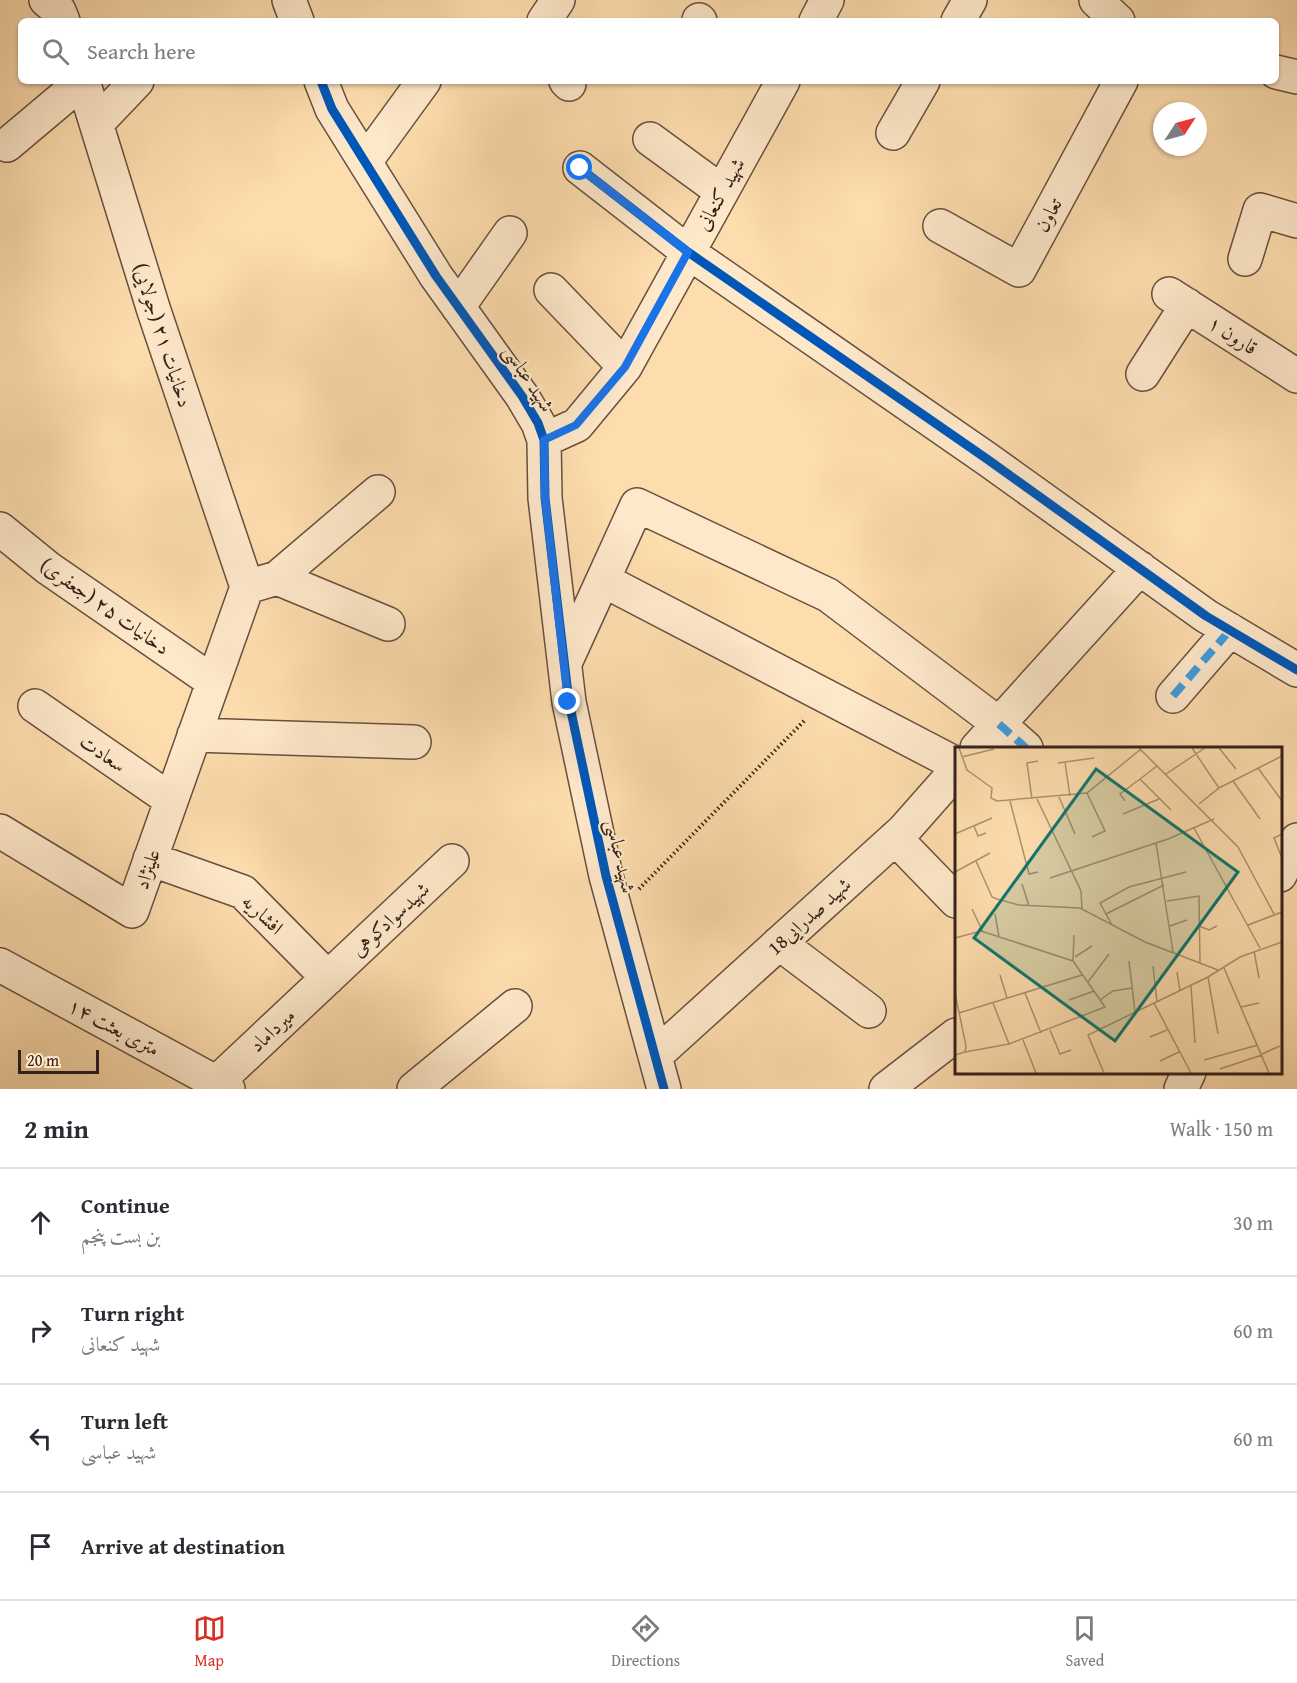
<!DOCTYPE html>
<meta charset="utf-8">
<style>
body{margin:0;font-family:"Gentium Book Plus",Amiri,serif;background:#f7f7f7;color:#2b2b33}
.compass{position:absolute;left:1153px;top:102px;width:54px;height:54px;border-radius:50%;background:#fff;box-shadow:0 2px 4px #0004;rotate:54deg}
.scale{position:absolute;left:18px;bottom:15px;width:81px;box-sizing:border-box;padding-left:6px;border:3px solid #352119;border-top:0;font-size:16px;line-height:21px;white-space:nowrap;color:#352119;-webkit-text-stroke:4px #fee8ca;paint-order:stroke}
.stop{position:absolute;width:18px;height:18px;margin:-14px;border:4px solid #1a73e8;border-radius:50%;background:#fff}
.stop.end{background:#1a73e8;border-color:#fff;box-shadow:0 2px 6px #0008}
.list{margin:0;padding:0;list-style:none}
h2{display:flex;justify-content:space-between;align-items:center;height:78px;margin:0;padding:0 24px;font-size:26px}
h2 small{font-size:20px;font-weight:400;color:#7c7c81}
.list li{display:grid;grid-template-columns:39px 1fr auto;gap:18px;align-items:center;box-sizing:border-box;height:108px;padding:0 24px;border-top:2px solid #e1e1e2}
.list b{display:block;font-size:22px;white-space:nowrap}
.list p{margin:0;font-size:20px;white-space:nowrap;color:#7c7c81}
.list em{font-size:20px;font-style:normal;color:#7c7c81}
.icon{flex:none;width:33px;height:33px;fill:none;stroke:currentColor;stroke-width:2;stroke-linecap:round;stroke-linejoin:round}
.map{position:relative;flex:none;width:1297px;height:1089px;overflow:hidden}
.search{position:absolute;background:#fff;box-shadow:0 2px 4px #0004;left:18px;right:18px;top:18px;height:66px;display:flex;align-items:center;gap:15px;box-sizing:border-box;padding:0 21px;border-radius:9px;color:#7c7c81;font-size:22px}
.sheet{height:510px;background:#fff}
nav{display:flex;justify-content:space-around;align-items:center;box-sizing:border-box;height:84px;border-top:2px solid #e1e1e2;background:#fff;font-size:16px;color:#7c7c81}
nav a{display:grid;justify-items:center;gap:3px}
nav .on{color:#d93025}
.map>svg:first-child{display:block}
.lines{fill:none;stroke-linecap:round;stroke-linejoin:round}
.minor-casing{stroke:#67503e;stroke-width:36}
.path{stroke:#352119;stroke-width:4;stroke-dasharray:1.5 3;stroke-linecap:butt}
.minor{stroke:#fee8ca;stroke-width:33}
.quiet{stroke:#3e9bdf;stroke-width:8;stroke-dasharray:15 8;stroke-linecap:butt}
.cycleway-casing{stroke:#fee8ca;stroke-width:13}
.cycleway{stroke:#0057b8;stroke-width:9}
.route{stroke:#1a73e8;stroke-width:8}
.labels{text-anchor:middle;stroke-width:4.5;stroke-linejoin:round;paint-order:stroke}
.street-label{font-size:20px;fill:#352119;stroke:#fee8ca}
.inset-road{fill:none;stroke:#ad9172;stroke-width:1.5}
.view{fill:#0f766e;fill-opacity:0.15;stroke:#0f766e;stroke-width:3}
.inset-edge{fill:none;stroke:#352119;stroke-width:3}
</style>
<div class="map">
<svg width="1297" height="1089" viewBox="0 0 1297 1089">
<rect width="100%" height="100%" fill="#fddcae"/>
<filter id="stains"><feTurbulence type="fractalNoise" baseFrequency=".00333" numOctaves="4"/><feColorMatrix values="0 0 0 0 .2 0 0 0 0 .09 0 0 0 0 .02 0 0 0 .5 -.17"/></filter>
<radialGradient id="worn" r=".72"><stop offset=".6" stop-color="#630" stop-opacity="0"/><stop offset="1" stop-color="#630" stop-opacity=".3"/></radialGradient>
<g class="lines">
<defs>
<path id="minor" d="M46,0L59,11L63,21
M289,0L297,21
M1096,0L1118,21
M699,20L700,21
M544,21L558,0
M816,21L827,0
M958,21L970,0
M1276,72L1297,77
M83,81L154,311L247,587
M321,81L332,109L436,276L522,396L538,423L544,440L545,498L569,702L606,876L664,1089
M566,81L569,84
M97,123L137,81
M893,133L923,81
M650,139L721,191
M7,145L83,81
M365,162L424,81
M580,168L688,252L987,459L1206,616L1297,670
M940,226L1019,270L1121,81
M1245,259L1260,210L1297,221
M551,290L625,367
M1169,294L1297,376
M458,307L510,233
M1143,374L1187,305
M544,440L577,425L625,367L783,81
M0,529L48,568L212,681
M277,578L388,624
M603,580L956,764
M247,587L277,578L378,492
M565,663L637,505L828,595L999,724L1026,748
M1173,696L1230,630
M35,706L171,800
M194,735L414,742
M977,748L1140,568
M0,831L132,911L247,587
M895,838L956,901
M150,859L243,892L328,978
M1280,875L1297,840
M779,943L869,1011
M0,965L228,1089
M656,1055L904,830L956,771
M216,1083L452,861
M414,1089L515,1006
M886,1089L956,1035
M1181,1089L1189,1072"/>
</defs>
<use href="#minor" class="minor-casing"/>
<path class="path" d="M639,889L806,719"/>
<use href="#minor" class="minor"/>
<path class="quiet" d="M1173,696L1230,630
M999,724L1026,748"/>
<defs>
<path id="cycleway" d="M321,81L332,109L436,276L522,396L538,423L544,440L545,498L569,702L606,876L664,1089
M580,168L688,252L987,459L1206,616L1297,670"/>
</defs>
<use href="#cycleway" class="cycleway-casing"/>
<use href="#cycleway" class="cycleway"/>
</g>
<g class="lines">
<path class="route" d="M568,702L545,498L544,440L576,425L625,367L688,252L580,168"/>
</g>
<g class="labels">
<g class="street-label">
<text transform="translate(720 194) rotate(-61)" y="7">شهید کنعانی</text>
<text transform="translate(1048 215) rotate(-62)" y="7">تعاون</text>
<text transform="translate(163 335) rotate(72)" y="7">دخانیات ۲۱ (جولایی)</text>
<text transform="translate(1233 335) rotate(33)" y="7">قارون ۱</text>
<text transform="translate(529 378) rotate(57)" y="7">شهید عباسی</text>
<text transform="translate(105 606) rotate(35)" y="7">دخانیات ۲۵ (جعفری)</text>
<text transform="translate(103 753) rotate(34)" y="7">سعادت</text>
<text transform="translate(621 856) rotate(77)" y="7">شهید عباسی</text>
<text transform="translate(147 869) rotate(-71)" y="7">علینژاد</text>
<text transform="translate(263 914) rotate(43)" y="7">افشاریه</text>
<text transform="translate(809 916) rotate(-42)" y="7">شهید صدرایی18</text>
<text transform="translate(390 919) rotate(-43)" y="7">شهیدسوادکوهی</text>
<text transform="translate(114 1027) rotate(28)" y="7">۱۴ متری بعثت</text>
<text transform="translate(272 1030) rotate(-43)" y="7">میرداماد</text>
</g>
</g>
<g transform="translate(955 747)">
<rect width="327" height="327" fill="#fddcae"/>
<path class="inset-road" d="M4,1L12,23L37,41L36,51L42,54L132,46L186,2M184,1L283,100L319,167M237,1L264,41M264,1L281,22M7,10L39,2M110,15L115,49M103,16L139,11M202,19L185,32L216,63M303,21L327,54M211,27L250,1M278,34L305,72M132,46L150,84L137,90M104,50L120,87M77,52L72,16L83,14M82,52L126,144L127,162M55,54L74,127L83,125M170,54L165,47L185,32M244,57L264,41L327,9M168,67L204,52M19,79L23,89L31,86M239,81L305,201M0,87L37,71M327,87L319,91L327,111M201,96L218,205M21,114L37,150L42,152L64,158L125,161L190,195L263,223M0,125L35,106M95,131L213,92L259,72M67,137L74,159M212,154L244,149L245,216M17,162L28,185M40,167L44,190M151,167L209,138M157,178L145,156L174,140L231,125M293,178L327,165M215,179L232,173M244,179L254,183L262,179M0,191L26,184L118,214M299,204L304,231M120,210L137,199M174,214L180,265M198,219L202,255M269,221L314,326M222,225L225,244M45,228L52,251M253,230L263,287M133,235L154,207M236,239L240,296M0,246L11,299L10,305L0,308M70,246L86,286M114,253L139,244M145,253L158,244L177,241M38,256L54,297M199,256L236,326M286,260L304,256M4,266L127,228M95,283L105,307L116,303M195,290L212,283M68,293L81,326M10,305L54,297L150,260L118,214L119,188M307,307L325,299M249,313L303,298M205,314L224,305M265,322L307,308M149,326L133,288L253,230L285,210L327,195"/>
<path class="view" d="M141,22L283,125L160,294L19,191Z"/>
<rect width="327" height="327" class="inset-edge"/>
</g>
<rect width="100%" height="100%" filter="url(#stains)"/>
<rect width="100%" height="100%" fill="url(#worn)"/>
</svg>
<svg class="compass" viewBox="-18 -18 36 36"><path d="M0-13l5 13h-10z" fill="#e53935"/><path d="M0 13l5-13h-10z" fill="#7c7c81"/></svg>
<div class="scale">20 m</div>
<div class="stop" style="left:580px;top:168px"></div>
<div class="stop end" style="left:568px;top:702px"></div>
<div class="search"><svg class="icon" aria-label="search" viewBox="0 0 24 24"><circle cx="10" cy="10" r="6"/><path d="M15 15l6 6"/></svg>Search here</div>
</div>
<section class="sheet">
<h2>2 min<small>Walk · 150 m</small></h2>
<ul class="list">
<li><svg class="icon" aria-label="ahead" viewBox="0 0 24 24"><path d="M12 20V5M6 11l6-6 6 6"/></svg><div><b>Continue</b><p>بن بست پنجم</p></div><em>30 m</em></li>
<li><svg class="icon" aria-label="right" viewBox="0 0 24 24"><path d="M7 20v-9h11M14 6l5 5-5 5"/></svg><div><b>Turn right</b><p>شهید کنعانی</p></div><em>60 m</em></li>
<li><svg class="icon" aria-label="left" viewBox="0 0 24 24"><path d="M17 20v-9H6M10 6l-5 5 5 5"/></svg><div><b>Turn left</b><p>شهید عباسی</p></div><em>60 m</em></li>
<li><svg class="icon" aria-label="arrive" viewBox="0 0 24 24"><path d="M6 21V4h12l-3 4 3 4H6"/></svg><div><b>Arrive at destination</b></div></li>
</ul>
</section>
<nav>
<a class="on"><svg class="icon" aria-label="map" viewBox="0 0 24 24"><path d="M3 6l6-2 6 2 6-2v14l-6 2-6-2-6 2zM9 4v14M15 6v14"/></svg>Map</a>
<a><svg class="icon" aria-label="directions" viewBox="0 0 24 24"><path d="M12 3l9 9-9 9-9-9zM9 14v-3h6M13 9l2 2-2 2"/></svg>Directions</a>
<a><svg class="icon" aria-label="saved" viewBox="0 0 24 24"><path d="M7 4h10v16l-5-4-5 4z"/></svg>Saved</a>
</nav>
